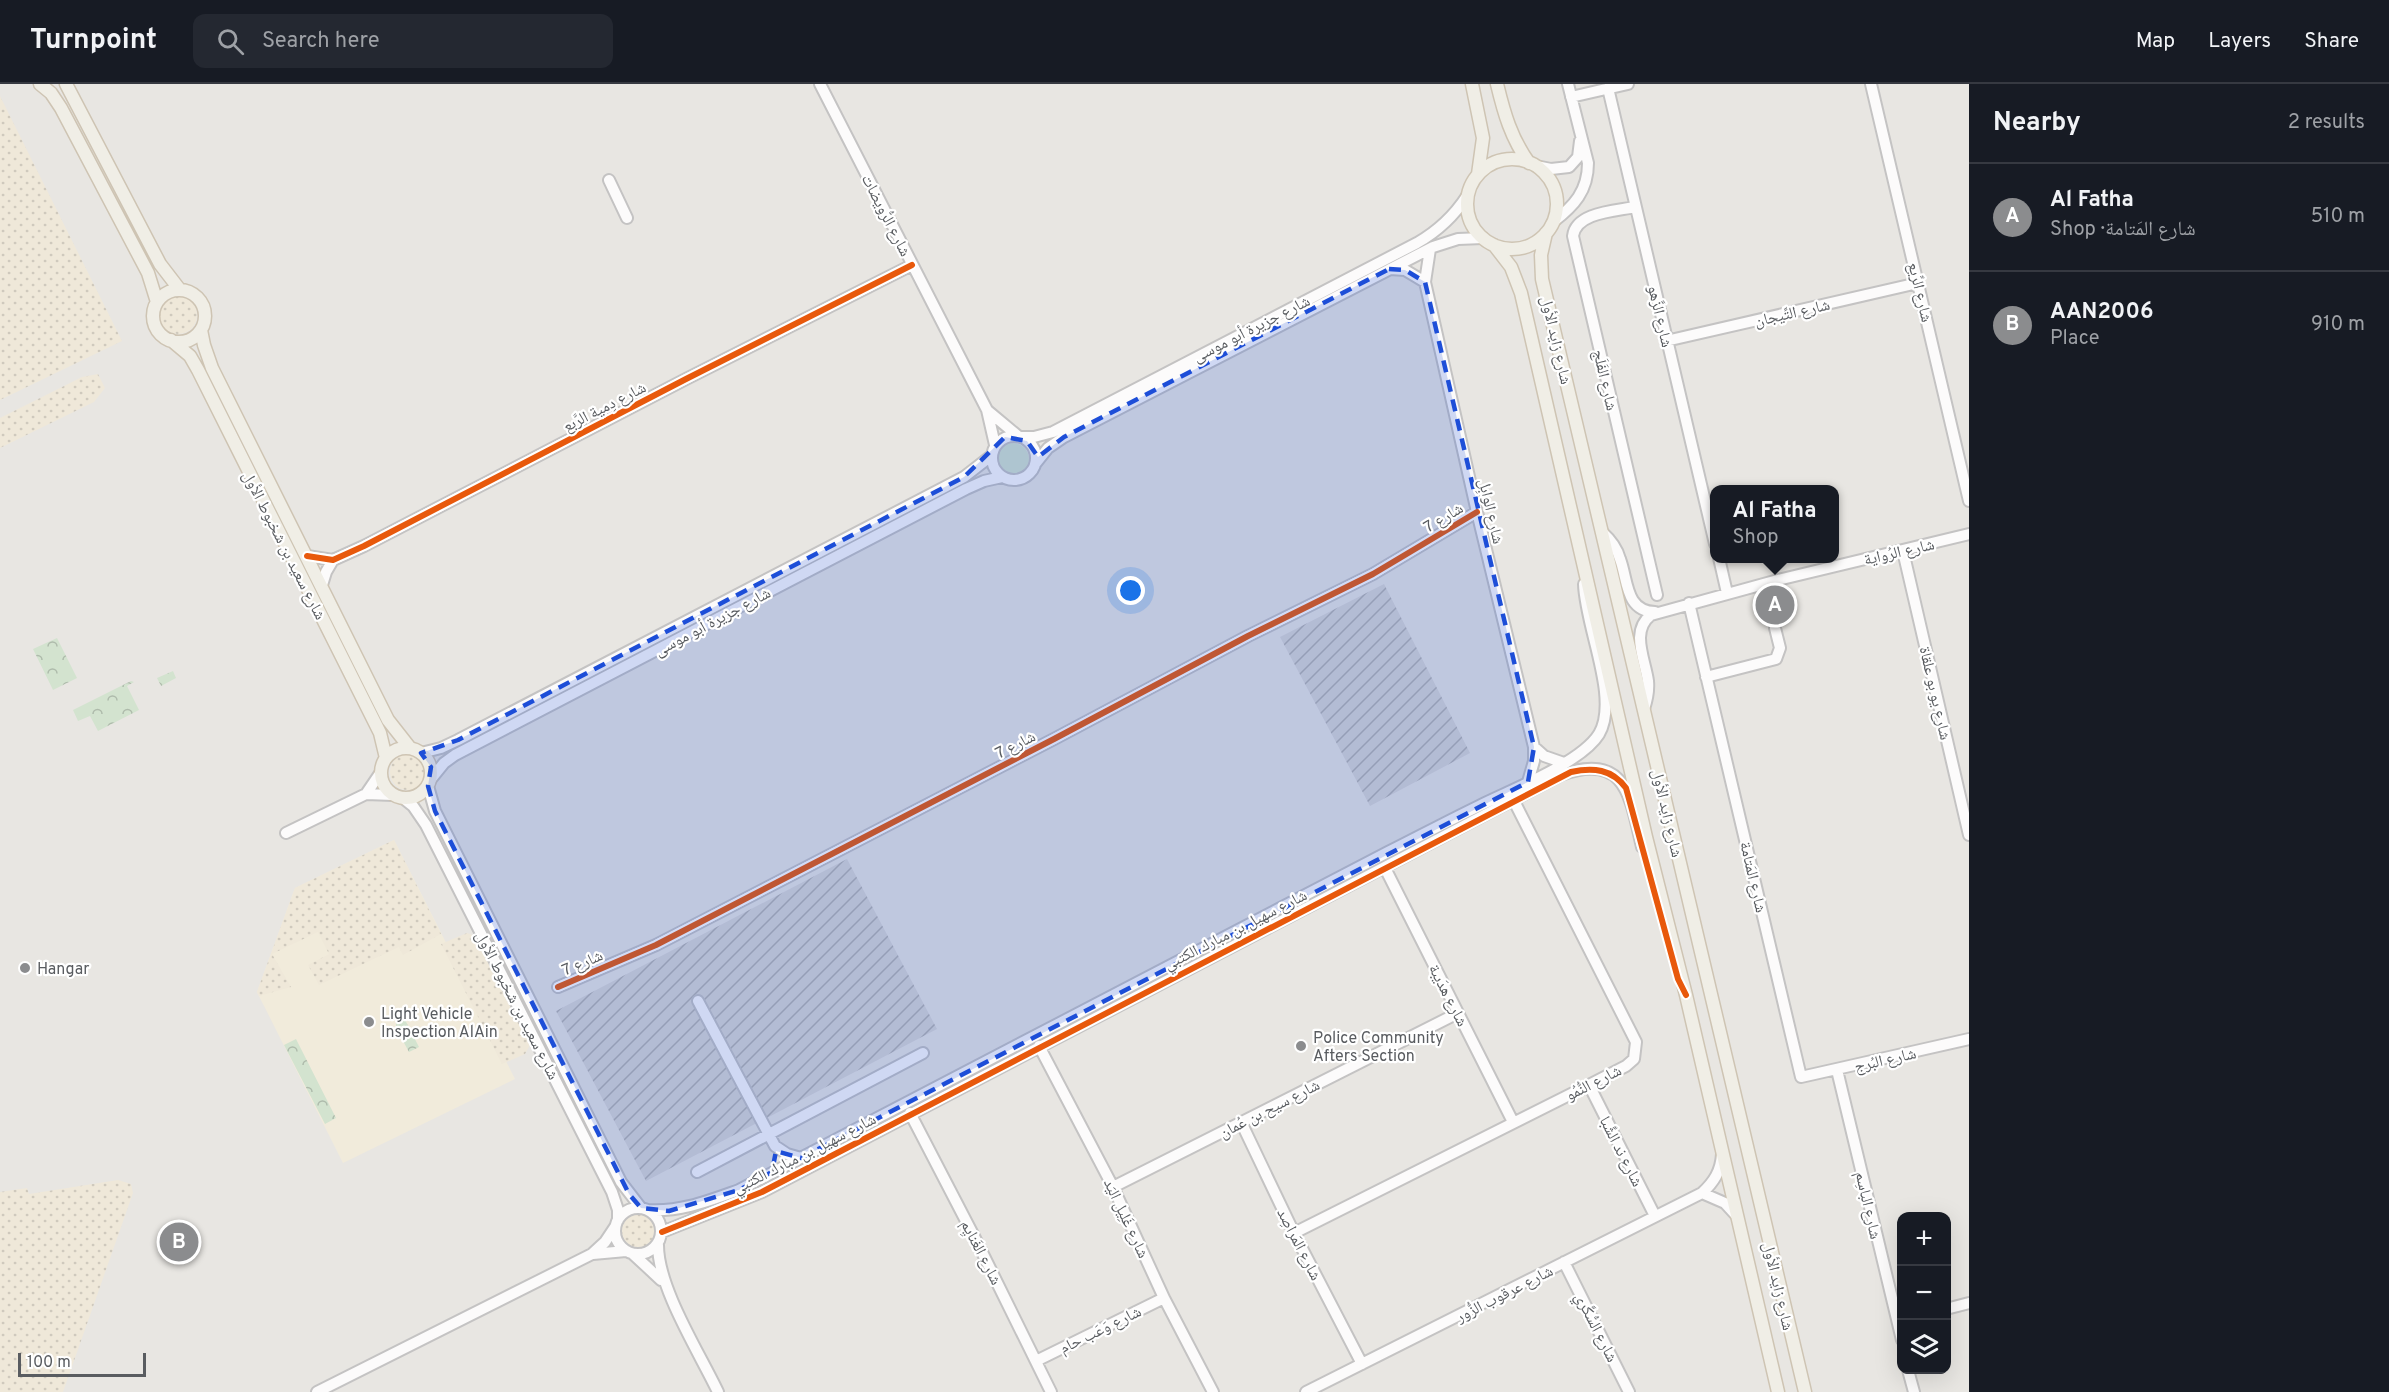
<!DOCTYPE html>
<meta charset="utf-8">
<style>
body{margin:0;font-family:Overpass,"Noto Naskh Arabic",sans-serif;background:#242831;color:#f1f3f6}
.controls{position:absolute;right:18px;bottom:18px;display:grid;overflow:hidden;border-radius:12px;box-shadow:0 6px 24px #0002}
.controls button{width:54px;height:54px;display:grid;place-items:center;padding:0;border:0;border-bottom:2px solid #363941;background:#171b24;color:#f1f3f6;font:30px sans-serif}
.scale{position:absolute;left:18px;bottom:15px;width:128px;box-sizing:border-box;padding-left:6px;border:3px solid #595c60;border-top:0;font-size:16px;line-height:21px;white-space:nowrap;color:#595c60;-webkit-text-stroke:4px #fff;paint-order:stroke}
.you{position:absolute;left:1131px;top:507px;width:21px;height:21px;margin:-15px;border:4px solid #fff;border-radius:50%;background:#1a73e8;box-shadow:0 0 0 9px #1a73e833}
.badge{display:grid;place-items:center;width:39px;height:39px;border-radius:50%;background:#8b8c8e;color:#fff;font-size:20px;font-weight:700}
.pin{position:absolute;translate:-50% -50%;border:3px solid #fff;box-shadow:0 2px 6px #0006}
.popup{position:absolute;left:1710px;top:401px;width:129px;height:78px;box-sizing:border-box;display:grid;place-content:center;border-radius:12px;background:#171b24;filter:drop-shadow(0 2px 4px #0005);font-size:20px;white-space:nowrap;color:#9ea1a6}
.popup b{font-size:22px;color:#f1f3f6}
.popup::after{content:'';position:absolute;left:50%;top:100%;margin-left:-12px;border:12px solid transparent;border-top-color:#171b24}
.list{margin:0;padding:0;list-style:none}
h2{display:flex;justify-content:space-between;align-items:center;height:78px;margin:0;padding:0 24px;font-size:26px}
h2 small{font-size:20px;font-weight:400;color:#9ea1a6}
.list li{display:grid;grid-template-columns:39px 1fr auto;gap:18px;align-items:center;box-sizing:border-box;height:108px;padding:0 24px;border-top:2px solid #363941}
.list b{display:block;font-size:22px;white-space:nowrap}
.list p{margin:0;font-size:20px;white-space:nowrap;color:#9ea1a6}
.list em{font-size:20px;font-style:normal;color:#9ea1a6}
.icon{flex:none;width:33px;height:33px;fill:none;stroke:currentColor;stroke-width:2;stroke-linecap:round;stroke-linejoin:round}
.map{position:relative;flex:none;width:1969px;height:1308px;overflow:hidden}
header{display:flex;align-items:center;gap:36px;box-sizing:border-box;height:84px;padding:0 30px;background:#171b24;border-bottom:2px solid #363941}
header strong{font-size:28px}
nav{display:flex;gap:33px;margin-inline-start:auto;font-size:21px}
.search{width:420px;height:54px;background:#242831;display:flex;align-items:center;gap:15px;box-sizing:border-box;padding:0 21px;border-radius:12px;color:#9ea1a6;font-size:22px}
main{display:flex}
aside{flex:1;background:#171b24}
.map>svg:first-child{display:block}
.commercial{fill:#f1ebdb}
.industrial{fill:url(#industrial-furrows)}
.grass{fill:#d3e3cf}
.sand{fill:url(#sand-dots)}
.park{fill:url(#park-crowns)}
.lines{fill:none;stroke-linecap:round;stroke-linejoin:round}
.minor-casing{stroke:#c4c3c3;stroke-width:14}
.major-casing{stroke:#cec4b3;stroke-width:15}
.minor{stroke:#fcfbfb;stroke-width:10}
.major{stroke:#f0eee6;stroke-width:12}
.cycleway-casing{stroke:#fff;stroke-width:10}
.cycleway{stroke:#e8590c;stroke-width:6}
.marked{fill:#1d4ed8;fill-opacity:0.2;stroke:#1d4ed8;stroke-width:4.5;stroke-dasharray:12 8;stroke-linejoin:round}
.poi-dot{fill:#8b8c8e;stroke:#fff;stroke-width:2}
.labels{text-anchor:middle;stroke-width:4.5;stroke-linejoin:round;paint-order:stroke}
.street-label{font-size:16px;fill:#595c60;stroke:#fff}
.poi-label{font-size:16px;fill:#595c60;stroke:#fff;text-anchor:start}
</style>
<header>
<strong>Turnpoint</strong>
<div class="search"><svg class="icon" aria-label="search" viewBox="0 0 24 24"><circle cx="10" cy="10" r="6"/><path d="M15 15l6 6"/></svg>Search here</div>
<nav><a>Map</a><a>Layers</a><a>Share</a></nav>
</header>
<main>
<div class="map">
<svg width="1969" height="1308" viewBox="0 0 1969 1308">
<defs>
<pattern id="industrial-furrows" width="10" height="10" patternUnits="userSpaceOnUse" patternTransform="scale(1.5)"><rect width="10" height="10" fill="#d9d7d4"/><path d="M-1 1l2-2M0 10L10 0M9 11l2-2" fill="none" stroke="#b3b2af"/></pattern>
<pattern id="sand-dots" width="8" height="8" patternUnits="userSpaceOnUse" patternTransform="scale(1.5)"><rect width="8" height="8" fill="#efe8d9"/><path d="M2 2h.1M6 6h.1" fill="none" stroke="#cfc9bd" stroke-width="1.8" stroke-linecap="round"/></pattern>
<pattern id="park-crowns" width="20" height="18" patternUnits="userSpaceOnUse" patternTransform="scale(1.5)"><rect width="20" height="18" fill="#d3e3cf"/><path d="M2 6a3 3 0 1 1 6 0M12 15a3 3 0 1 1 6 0" fill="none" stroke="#aebbab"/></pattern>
</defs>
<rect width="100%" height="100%" fill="#e8e6e2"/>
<path class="commercial" d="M394,756L515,995L343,1079L257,908L295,804Z"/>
<path class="industrial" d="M1384,500L1470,669L1370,722L1280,553Z
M847,775L937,945L646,1097L556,927Z"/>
<path class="grass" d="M997 375a16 16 0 1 1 32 0a16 16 0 1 1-32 0Z"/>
<path class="sand" d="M0,12L122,257L0,316Z
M159 231a19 19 0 1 1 38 0a19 19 0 1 1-38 0Z
M98,290L105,304L94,318L0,364V334L82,293Z
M390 688a18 18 0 1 1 36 0a18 18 0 1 1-36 0Z
M394,756L441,850L403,871L399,863L319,901L308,881L329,870L318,848L272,870L291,903L259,912L257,908L295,804Z
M467,849L475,852L530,961L525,970L502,980L441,860Z
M118,1096L131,1100L133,1109L63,1308H0V1108L27,1104L29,1110Z
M620 1147a18 18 0 1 1 36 0a18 18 0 1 1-36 0Z"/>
<path class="park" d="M57,554L77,594L53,606L33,565Z
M173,587L176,594L161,602L157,594Z
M131,597L134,598L127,602L139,626L98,647L90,632L78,637L73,626Z
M401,928L419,963L409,968L396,944V931Z
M296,955L336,1034L325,1040L284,961Z"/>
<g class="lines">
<defs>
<path id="minor" d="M820,0L987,326L995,361
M1871,0L1969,417
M1608,4L1715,460
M1571,13L1628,0
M1536,82L1551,85L1569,83L1578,73L1580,57
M609,96L627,134
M1635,123C1616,127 1576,128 1573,152L1657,511
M1553,138C1574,122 1588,107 1588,79L1568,0
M1430,165L1425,198L1477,428L1534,663V677L1528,698
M1390,185L1405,186L1425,198
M1666,257L1918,199
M988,327L1018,352
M992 374a22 22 0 1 1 44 0a22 22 0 1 1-44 0Z
M1021,353H1034L1053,348L1417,159C1438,147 1454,132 1467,112
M1036,379L1048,364L1064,353L1433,163L1458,155L1483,154
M1602,448C1610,455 1617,464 1620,475C1628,496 1625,527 1655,528
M1903,467L1969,751
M307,472L333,476L364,462L686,295L912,181
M1719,474L1727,509
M322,501L326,488L333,476
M1689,519L1801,993L1969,955
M1706,593L1776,575L1780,564L1775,544
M1644,625C1647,616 1649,607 1648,597C1645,575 1630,547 1651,531L1782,495L1969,450
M1534,663L1544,672L1564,679
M421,669L441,664L458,656L964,393L991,372
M431,695L444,679L455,671L966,405L984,397L1002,393
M428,702L435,727L621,1098L641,1124
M366,710L381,688
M403,714L413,722L426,741L612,1108L618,1126V1136
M286,749L366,710L393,711
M1385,784L1513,1038
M558,903L656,861L1054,655L1248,552L1373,490L1477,428
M698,917L775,1062L787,1070L801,1074
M1039,962L1113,1103L1164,1214L1213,1308
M1837,986L1902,1256
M1589,1001L1655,1132
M910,1029L979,1162L1051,1308
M1241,1038L1294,1149L1362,1280
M697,1088L923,969
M1113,1103L1458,929
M1702,1109L1725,1119L1736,1131
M615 1147a23 23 0 1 1 46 0a23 23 0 1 1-46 0Z
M648,1126C681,1128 708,1117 739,1106C955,993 1171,880 1388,768C1418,753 1448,737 1479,722C1511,706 1581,679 1599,650C1620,614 1585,543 1584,500
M662,1148L762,1108L1561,691C1627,667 1630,714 1642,763
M1294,1149L1589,1001L1626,982L1634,975L1636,958L1514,717
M658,1161C658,1204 699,1268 718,1308
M593,1170L626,1167
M633,1170L661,1196
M1564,1178L1629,1308
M1946,1225L1969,1219
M1036,1277L1164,1214
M1908,1286L1914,1308
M317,1308L592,1170L605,1158L615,1143
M1306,1308L1702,1109C1714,1098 1721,1087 1722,1070"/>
<path id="major" d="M40,0L51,9L61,24L148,189L157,218
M66,0L160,180L180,206
M1472,0L1483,54L1478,90
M1497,0C1504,29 1511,54 1529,79
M1467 120a45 45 0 1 1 90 0a45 45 0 1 1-90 0Z
M1546,149L1541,171L1542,195L1805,1308
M1494,161L1511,183L1521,209L1646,753L1686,911L1778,1308
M153 232a26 26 0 1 1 52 0a26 26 0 1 1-52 0Z
M201,246L204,261L212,284L388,636L410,664
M171,256L190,272L198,286L380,649L386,674
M381 689a25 25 0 1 1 50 0a25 25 0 1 1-50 0Z"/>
</defs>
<use href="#minor" class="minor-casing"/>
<use href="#major" class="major-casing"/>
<use href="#minor" class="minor"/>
<use href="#major" class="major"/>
<defs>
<path id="cycleway" d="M307,472L333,476L364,462L686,295L912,181
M558,903L656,861L1054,655L1248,552L1373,490L1477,428
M662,1148L762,1108L1571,688C1593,683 1612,685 1626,704L1678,895L1686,911"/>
</defs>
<use href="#cycleway" class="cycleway-casing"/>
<use href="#cycleway" class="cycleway"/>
</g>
<path class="marked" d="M1389,185L1405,186L1425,198L1534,663L1528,698L801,1074L776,1067L772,1088L739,1106L669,1127L641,1124L629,1110L435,727L428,702L431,683L421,669L458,656L964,393L1005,353L1027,357L1038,373L1064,353Z"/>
<g class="poi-dot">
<circle cx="25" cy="884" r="6"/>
<circle cx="369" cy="938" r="6"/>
<circle cx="1301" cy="962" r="6"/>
</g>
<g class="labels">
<g class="street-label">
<text transform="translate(887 131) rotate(63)" y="6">شارع الرُّويضات</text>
<text transform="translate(1921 208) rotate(77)" y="6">شارع الرِّيع</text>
<text transform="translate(1792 228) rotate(-13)" y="6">شارع التِّيجان</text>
<text transform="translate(1661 232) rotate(77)" y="6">شارع الزَّهو</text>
<text transform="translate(1251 244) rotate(-27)" y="6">شارع جزيرة أبو موسى</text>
<text transform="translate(1557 256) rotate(77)" y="6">شارع زايد الأول</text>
<text transform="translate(1606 296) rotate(77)" y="6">شارع الفَلَج</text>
<text transform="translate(604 322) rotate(-27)" y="6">شارع دِمية الرَّبع</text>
<text transform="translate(1492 427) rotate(77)" y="6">شارع الوابِل</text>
<text transform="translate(1443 433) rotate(-31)" y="6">شارع 7</text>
<text transform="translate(285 461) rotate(63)" y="6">شارع سعيد بن شخبوط الأول</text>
<text transform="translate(1899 467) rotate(-13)" y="6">شارع الرُواية</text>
<text transform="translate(712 537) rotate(-28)" y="6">شارع جزيرة أبو موسى</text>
<text transform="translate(1936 609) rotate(77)" y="6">شارع يو بو علقاة</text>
<text transform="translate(1015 660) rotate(-27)" y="6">شارع 7</text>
<text transform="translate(1668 729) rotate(77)" y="6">شارع زايد الأول</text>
<text transform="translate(1754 793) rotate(77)" y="6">شارع المَتامة</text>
<text transform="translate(1235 845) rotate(-27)" y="6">شارع سهيل بن مبارك الكتبي</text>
<text transform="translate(582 878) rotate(-23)" y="6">شارع 7</text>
<text transform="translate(1449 911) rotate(63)" y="6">شارع هدَيبة</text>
<text transform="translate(518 921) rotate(63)" y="6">شارع سعيد بن شخبوط الأول</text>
<text transform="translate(1885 975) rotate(-13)" y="6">شارع البُرج</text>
<text transform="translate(1593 998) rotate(-27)" y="6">شارع النُّمُو</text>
<text transform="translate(1269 1024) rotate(-27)" y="6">شارع سيح بن عُمان</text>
<text transform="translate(1622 1067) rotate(63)" y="6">شارع ند الشِّبا</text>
<text transform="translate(804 1069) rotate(-27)" y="6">شارع سهيل بن مبارك الكتبي</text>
<text transform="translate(1869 1121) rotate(77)" y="6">شارع الباسِم</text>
<text transform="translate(1127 1134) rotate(65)" y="6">شارع غَلِيل اليَد</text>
<text transform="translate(1300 1160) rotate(63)" y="6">شارع المَراصِد</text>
<text transform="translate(982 1168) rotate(63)" y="6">شارع الغَنايِم</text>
<text transform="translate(1779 1202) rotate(77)" y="6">شارع زايد الأول</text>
<text transform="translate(1504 1209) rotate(-27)" y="6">شارع عرقوب الزُّور</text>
<text transform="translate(1597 1243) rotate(63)" y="6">شارع السُّكَّري</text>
<text transform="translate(1100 1245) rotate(-26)" y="6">شارع وَعَب حام</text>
</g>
<g class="poi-label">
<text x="37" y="890">Hangar</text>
<text x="381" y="935">Light Vehicle<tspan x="381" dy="18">Inspection AlAin</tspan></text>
<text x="1313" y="959">Police Community<tspan x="1313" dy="18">Afters Section</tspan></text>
</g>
</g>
</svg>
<div class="controls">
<button>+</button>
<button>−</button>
<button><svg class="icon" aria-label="layers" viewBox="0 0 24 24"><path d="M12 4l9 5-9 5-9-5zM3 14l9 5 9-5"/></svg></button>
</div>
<div class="scale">100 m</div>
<div class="you"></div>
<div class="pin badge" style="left:1775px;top:521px">A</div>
<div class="popup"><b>Al Fatha</b>Shop</div>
<div class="pin badge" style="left:179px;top:1158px">B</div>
</div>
<aside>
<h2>Nearby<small>2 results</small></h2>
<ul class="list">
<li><span class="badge">A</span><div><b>Al Fatha</b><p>Shop · شارع المَتامة</p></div><em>510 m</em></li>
<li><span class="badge">B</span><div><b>AAN2006</b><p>Place</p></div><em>910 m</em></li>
</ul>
</aside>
</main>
